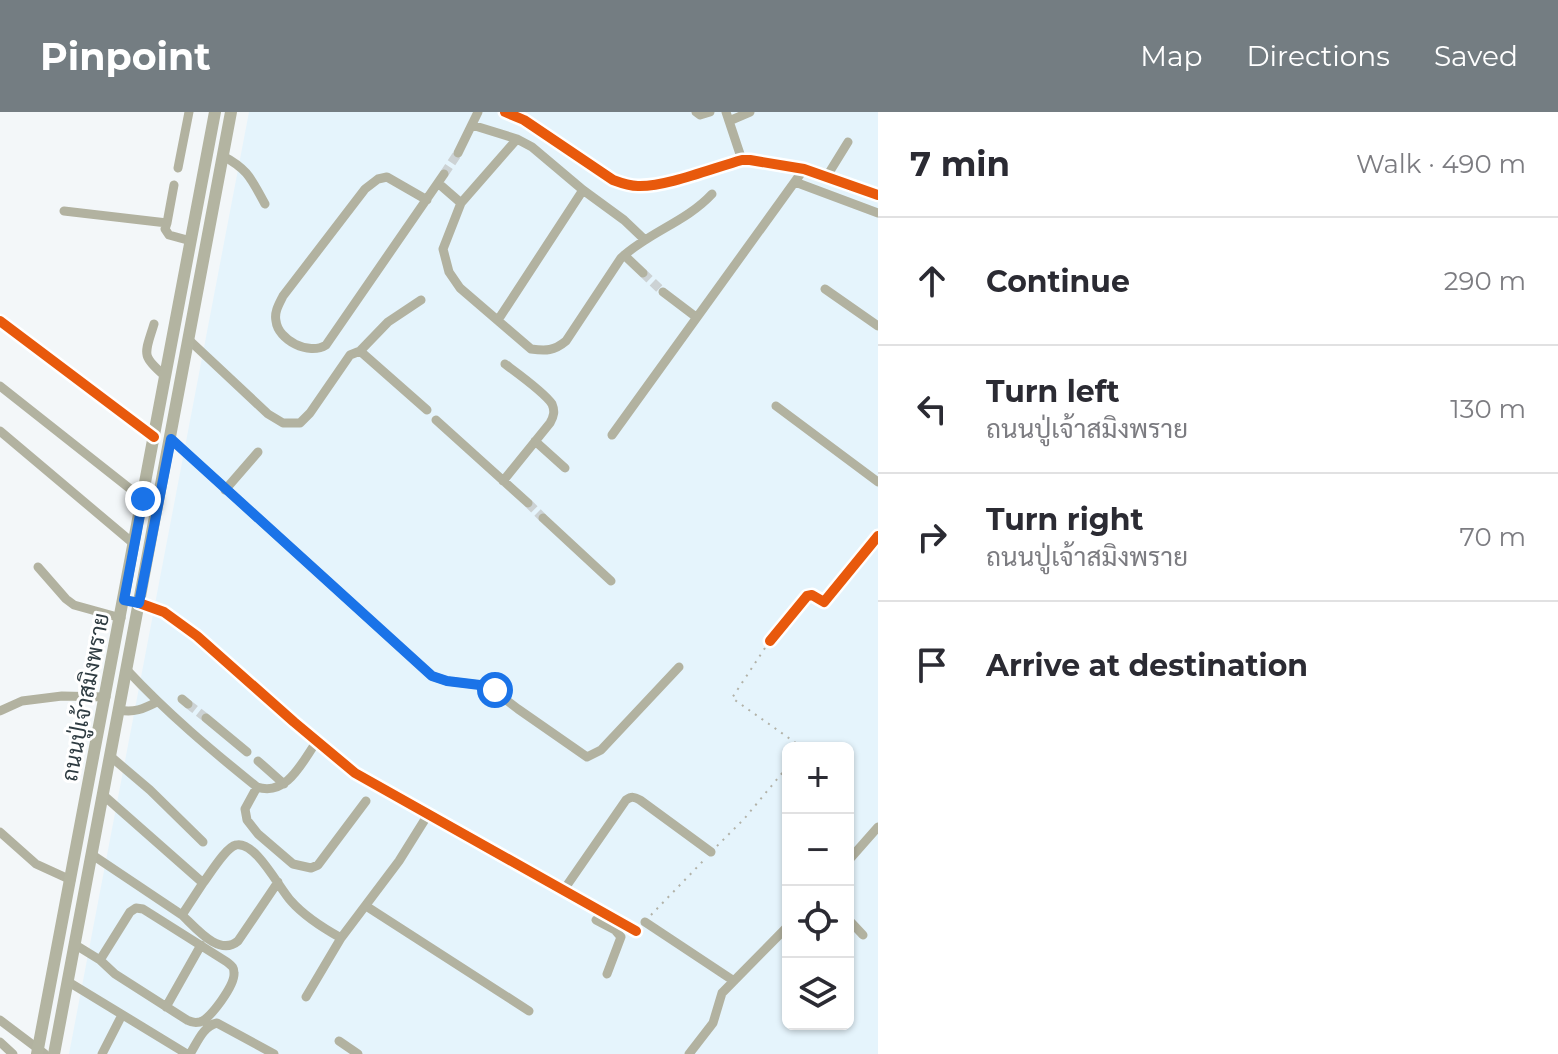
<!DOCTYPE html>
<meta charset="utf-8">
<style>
body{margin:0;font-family:Montserrat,Sarabun,sans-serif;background:#f2f2f3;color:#2b2b33}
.controls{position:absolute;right:24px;bottom:24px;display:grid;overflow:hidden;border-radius:12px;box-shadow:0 2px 6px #0004}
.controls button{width:72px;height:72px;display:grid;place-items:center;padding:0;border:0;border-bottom:2px solid #e1e1e2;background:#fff;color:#2b2b33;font:40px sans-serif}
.stop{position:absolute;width:24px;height:24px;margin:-18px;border:6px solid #1a73e8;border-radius:50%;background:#fff}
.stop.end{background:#1a73e8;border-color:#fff;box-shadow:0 2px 8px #0008}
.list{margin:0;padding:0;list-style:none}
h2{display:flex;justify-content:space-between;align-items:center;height:104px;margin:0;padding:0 32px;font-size:34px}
h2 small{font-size:26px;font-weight:400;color:#7c7c81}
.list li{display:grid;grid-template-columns:52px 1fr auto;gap:24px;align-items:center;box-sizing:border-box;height:128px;padding:0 32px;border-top:2px solid #e1e1e2}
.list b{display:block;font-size:30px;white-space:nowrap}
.list p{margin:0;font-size:26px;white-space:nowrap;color:#7c7c81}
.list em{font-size:26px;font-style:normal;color:#7c7c81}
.icon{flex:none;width:44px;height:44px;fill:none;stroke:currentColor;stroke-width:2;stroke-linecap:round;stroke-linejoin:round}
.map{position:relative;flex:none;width:878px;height:942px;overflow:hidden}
header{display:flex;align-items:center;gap:48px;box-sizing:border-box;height:112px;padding:0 40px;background:#747d82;color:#fff}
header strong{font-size:38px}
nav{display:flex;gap:44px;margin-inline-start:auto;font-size:28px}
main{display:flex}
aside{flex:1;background:#fff}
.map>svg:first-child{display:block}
.built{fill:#e5f4fc;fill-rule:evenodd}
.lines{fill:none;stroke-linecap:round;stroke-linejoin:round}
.minor-tunnel{stroke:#ccd2d4;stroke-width:9;stroke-dasharray:9 4.5;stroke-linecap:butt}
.path{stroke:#b2b2a8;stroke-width:2;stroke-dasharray:2 6;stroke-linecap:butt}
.minor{stroke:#b2b2a0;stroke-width:9}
.major{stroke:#b3b4a1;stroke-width:12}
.cycleway-casing{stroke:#fff;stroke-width:15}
.cycleway{stroke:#e8590c;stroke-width:10}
.route{stroke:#1a73e8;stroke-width:10}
.labels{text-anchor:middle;stroke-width:6;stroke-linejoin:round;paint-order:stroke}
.street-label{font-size:22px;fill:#2f3c42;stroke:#fff}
</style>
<header>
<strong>Pinpoint</strong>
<nav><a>Map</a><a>Directions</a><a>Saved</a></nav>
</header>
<main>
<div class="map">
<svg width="878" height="942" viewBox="0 0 878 942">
<rect width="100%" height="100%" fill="#f3f7f9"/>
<path class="built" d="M249,0H878V942H69ZM788,636H848V912H788Z"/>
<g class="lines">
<path class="minor-tunnel" d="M444,62L458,41
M643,161L663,180
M528,391L543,406
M188,592L206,606"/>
<path class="path" d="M765,536L732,586L803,636
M717,734L744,707L788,654
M651,803L705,747"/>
<path class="minor" d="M505,0L524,8L613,68C621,71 629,74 638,74C666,75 713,56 742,48H750L804,57L878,83
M696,0L700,3L710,0
M726,0L742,48
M729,9L750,0
M472,13L517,27L532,35L583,78L624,108L645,128
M517,27L461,91L443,137L449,160L460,176L531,237C546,239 554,239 566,229L621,146C649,120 686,110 712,82
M458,41L478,0
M223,44C249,58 251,67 265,92
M178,56L189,0
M827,64L848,30
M795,70L878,101
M438,71L461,91
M427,88L387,65L378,67L365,77L283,184C279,192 274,200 276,209C278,228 309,244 326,233L444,62
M64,99L167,111L174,73
M167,111L165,117L169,123L191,129
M624,143L643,161
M825,177L878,214
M663,180L696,205
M498,208L583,78
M0,209L154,325
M154,212C145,242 140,243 165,264
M189,228L268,302L283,311H300L310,301L350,243L360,239L427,298
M360,239L388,210L421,188
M0,274L143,387
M776,294L878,370
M436,308L528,391
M0,319L134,432
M612,323L804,57
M171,327L432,564L447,569L488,574L518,597L587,645L601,638L679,555
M535,329L565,356
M503,369L550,311C554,304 555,299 552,292C545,281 517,261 505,252
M225,378L258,340
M543,406L611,469
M38,455L66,487L74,493L121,506
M139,491L164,500L197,524L294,610L355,661L636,819
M770,529L807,484L812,483L824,490L878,424
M127,558C167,601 211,638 257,675C287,685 302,650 317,629
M182,587L188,592
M119,598C134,601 143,597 157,590
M0,599L22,589L62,584L106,585
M206,606L247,640
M110,644L150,678L203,730
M258,649L284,672
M257,675L245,697L247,708L258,722L293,752L311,756L318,753L366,689
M0,720L36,752L71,768
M91,742L182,803L203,771L102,682
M848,749L878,715
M203,771C210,762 226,735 236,733C255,728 279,776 291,789C305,805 323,816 341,826L399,749L429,701
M563,779L626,688C632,684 634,685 640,688L711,740
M366,794L529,899
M182,803C196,816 219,845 238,829L278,770
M848,807L863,823
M596,808L615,818L621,825L607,862
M645,810L734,869
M74,832L100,848L130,800L136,796L143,797L227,850C232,854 234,855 234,861C235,873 211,906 200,910C194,911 192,910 187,908L115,862L100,848
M67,869L187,942
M306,885L341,826
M166,895L201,833
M0,908L45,942
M339,929L358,942
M0,930L13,942
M102,942L122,903
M190,942C197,931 203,914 217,911L274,942
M689,942L713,911L722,881L788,814"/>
<path class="major" d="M37,942L215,0
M54,942L231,0"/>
<defs>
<path id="cycleway" d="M505,0L524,8L613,68C621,71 629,74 638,74C666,75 713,56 742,48H750L804,57L878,83
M0,209L154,325
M139,491L164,500L197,524L294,610L355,661L636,819
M770,529L807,484L812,483L824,490L878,424"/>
</defs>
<use href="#cycleway" class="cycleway-casing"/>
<use href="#cycleway" class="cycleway"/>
</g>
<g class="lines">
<path class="route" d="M143,387L124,488L139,491L171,327L432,564L447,569L488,574L495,578"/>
</g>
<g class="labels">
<g class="street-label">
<text transform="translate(85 585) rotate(-79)" y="8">ถนนปู่เจ้าสมิงพราย</text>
</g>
</g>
</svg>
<div class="controls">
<button>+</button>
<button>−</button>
<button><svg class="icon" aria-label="locate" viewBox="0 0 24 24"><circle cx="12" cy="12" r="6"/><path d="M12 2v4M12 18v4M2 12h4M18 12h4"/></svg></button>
<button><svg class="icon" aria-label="layers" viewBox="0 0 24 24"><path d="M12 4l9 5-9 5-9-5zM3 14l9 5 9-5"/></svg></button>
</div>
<div class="stop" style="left:495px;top:578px"></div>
<div class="stop end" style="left:143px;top:387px"></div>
</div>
<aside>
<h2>7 min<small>Walk · 490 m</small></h2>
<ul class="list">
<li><svg class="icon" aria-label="ahead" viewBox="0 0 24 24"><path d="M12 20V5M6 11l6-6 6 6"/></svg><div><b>Continue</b></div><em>290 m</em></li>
<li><svg class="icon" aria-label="left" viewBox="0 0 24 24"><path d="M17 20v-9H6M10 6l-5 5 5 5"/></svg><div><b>Turn left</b><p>ถนนปู่เจ้าสมิงพราย</p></div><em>130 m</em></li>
<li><svg class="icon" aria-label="right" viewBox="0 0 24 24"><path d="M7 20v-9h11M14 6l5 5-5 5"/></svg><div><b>Turn right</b><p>ถนนปู่เจ้าสมิงพราย</p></div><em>70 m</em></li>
<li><svg class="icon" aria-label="arrive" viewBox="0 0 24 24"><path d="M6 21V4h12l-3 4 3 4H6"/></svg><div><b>Arrive at destination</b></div></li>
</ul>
</aside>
</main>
